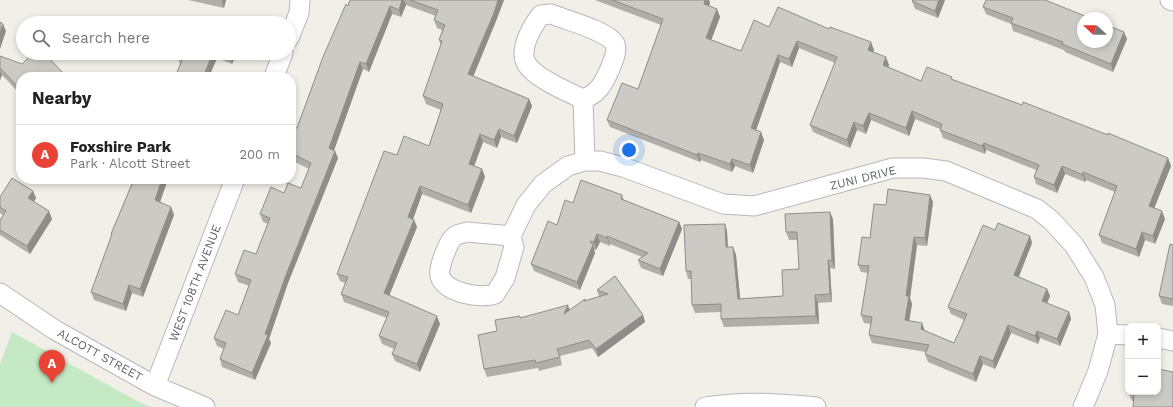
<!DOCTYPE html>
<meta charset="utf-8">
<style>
body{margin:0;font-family:"Work Sans",sans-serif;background:#f2f2f2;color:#222}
.controls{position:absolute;right:12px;bottom:12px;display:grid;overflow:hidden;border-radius:8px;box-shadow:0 2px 6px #0003}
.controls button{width:36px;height:36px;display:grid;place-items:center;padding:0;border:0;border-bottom:1px solid #e0e0e0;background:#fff;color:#222;font:20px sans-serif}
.compass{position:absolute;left:1077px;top:12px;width:36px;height:36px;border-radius:50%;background:#fff;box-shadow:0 2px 6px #0003;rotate:291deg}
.you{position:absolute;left:629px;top:150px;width:14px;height:14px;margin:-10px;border:3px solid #fff;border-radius:50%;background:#1a73e8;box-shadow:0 0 0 6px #1a73e833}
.badge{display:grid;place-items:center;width:26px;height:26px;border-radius:50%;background:#ea4335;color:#fff;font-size:13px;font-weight:700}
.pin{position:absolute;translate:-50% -33px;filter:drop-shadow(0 1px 2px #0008)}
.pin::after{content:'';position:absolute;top:21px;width:14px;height:12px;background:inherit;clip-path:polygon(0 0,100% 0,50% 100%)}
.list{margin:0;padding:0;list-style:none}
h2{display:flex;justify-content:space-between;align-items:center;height:52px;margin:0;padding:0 16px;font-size:17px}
h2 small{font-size:13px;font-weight:400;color:#767676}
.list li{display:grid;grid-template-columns:26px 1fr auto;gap:12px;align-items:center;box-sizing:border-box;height:60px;padding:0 16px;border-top:1px solid #e0e0e0}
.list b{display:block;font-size:15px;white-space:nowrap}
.list p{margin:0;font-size:13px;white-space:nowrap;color:#767676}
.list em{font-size:13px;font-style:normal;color:#767676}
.icon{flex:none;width:22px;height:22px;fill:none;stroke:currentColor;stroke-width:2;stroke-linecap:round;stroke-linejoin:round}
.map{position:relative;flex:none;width:1173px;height:407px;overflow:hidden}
.search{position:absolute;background:#fff;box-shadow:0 2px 6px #0003;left:16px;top:16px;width:280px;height:44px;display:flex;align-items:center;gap:10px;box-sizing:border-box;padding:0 14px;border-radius:22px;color:#767676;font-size:15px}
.panel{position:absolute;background:#fff;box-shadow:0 2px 6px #0003;left:16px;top:72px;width:280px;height:112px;border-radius:16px}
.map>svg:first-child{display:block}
.green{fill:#c5e8c5}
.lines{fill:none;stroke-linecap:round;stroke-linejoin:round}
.minor-casing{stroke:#b5b8bc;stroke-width:21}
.minor{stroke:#fff;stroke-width:19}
.wall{fill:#afaea9}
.shaded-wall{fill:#8f8d8a}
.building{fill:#cccac5;stroke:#8f8d8a}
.labels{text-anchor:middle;stroke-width:3.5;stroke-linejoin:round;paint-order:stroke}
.street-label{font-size:12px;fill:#5f6368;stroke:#fff}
</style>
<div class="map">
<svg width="1173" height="407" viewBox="0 0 1173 407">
<rect width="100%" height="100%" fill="#f1efe8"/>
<path class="green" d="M12,332L137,401L151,407H0V364Z"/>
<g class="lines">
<defs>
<path id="minor" d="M1170,0L1173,1
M551,14C566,20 608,31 615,44C618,51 612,64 609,71C603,84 598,94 583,99C568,92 534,78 526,63C519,49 532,26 541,15Z
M289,38L299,13L300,0
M274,77L283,53
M583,99L585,161
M467,232L511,236L514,247L505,278L495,294C481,299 445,293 440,276C438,268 448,241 455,236C458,234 463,233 467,232Z
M511,236L526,205L543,184L568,166L585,161H600L623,167L723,204L754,206L893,168H923L946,171L1037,209L1051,220L1074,245L1094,277L1105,305L1108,334L1098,371L1083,407
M0,293L55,330L155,386L205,407
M1108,334L1128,335
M1158,338L1173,341
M155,386L235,179
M705,407C743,401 778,403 816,407"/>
</defs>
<use href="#minor" class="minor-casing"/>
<use href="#minor" class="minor"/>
</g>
<path class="wall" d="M188,0H226L224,8Z
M350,0H504L496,21L473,76L529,99L532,106L517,143L501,137L497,148L483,142L474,166L482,169L485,177L471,213L422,194L413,219L414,220L417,227L389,296L440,324L420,372L395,361L392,354L394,349L382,344L379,336L387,318L344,302L341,294L345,283L340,281L337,274L397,155L429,146L441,110L426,104L423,96L441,45L439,40L442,30L437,28L434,20L436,16L406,5L401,17L392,14L369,72L363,69L334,150L338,158L288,283L269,339L271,343L255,380L222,367L220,359L224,349L217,346L214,338L238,315L249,286L238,282L235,274L256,254L268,224L263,222L260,214L284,193L301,188L309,169L291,160V132L297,128Z
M595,0H709L710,3L709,6L717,9L720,17L711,40L741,51L769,27L874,50L873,52L889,65L888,67L921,81L953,80L1168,158L1171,166L1154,208L1165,219L1155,244L1145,240L1139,257L1102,243L1099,235L1115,192L1086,180L1085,182L1065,174L1057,193L1036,184L1034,177L1036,170L986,150L985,154L943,138L940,130V129L915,119L909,136L871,120L866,134L857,130L850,148L813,132L810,125L835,63L799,48L792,67L780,62L756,130L764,140L753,173L735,166L732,172L701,160L700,162L610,127L607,120L638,89L661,25Z
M945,0L938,18L915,9L912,1Z
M983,7L1127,39L1113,72L1065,52L1064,50L1013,31L1011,24L986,14Z
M179,53H237L232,64L217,58L209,77H175L180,64L177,56Z
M0,56L21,77V95L2,75L0,80Z
M48,179H77L76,184Z
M132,179H168L160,202L171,207L174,215L143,297L132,293L126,311L94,300L91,292L112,236L111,234L133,181Z
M179,179H186L185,181Z
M33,191L36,198L34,202L52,219L30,254L0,235V220L3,215L0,213V197Z
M622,195L624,200L679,222L682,229L663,276L641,268L638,260L642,257L610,244V246L600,242L596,250L594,249L595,253L580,290L534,271L531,264L557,225L573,203Z
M933,202L927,246L917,245L910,298L912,304L909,321L925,331L954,343L964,320L951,314L948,307L995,230L1030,236L1032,243L1019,277L1047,289L1050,296L1047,303L1069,312L1071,319L1060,346L1040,338L1038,344L1011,333L995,369L983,364L976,382L928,362L925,354L926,352L872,343L869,335L871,324L864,323L861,315L868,273L861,272L858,265L870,238L886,205Z
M833,219L835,269L830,268L832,302L818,303L819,324L724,327L721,319V312L695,313L692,305L691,279H688L686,271L725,224L727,231L728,247H733L736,255L740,299L783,296L799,269L798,240H789L786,232Z
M1173,245V306L1162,304L1159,296Z
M615,276L643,315L645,322L598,357L592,348L560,356L562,365L539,371L538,368L487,377L484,369L497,331L521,318L570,310L585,299L586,300L599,297L597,290Z
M1158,392L1134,401H1132L1129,394Z"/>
<path class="shaded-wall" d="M222,0H226L224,8L222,1Z
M402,0H404L406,5L401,17L399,10Z
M498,0H504L496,21L471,82L468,74Z
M705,0H709L710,3L707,12L704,4Z
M939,0H945L938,18L935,11Z
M390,6L392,14L369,72L366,64Z
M717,9L720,17L709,46L706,38Z
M3,24L6,31L0,49V33Z
M1124,32L1127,39L1113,72L1111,64Z
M797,41L799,48L792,67L789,59Z
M871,42L874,50L871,58L868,50Z
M213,53H215L217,58L209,77H203Z
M231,53H237L232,64L230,57Z
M778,55L780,62L754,136L751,128Z
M886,57L889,65L886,73L883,65Z
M360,62L363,69L332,156L329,148Z
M0,70L2,75L0,80Z
M529,99L532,106L517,143L514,136Z
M912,111L915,119L909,136L906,128Z
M869,113L871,120L866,134L863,126Z
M854,122L857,130L850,148L847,140Z
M499,129L501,137L497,148L494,140Z
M761,132L764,140L753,173L750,165Z
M480,134L483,142L472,172L469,164Z
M984,143L986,150L985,154L982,146Z
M335,151L338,158L288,283L269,339L271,343L255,380L252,373L286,275Z
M698,153L701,160L700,162L697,155Z
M1168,158L1171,166L1152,214L1149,206Z
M732,159L735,166L732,172L730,164Z
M1062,166L1065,174L1057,193L1054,185Z
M482,169L485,177L471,213L468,205Z
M1083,172L1086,180L1085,182L1083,175Z
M74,179H77L76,184Z
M162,179H168L158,208L155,200Z
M420,186L422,194L411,225L408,217Z
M33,191L36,198L31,206L28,198Z
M930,195L933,202L927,246L925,238Z
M171,207L174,215L143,297L140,289Z
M49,211L52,219L30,254L27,246Z
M1162,211L1165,219L1155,244L1153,236Z
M830,212L833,219L835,269L832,261Z
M414,220L417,227L387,301L384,293Z
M679,222L682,229L663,276L660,269Z
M725,224L727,231L728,255L726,247Z
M1142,232L1145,240L1139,257L1136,249Z
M597,234L600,242L596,250L594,242Z
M607,236L610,244V246L607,238Z
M1030,236L1032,243L1016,283L1014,275Z
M914,237L917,245L910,298L912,304L908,328L905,320L906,296Z
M593,245L595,253L580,290L577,282Z
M733,247L736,255L741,307L738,299Z
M828,260L830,268L832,302L830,294Z
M129,285L132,293L126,311L123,304Z
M1047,289L1050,296L1045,308L1042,301Z
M815,295L818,303L819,324L816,316Z
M568,305L571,313L564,314Z
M1069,312L1071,319L1060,346L1057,339Z
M643,315L645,322L598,357L596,349Z
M437,316L440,324L420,372L417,364Z
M922,323L925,331L921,329Z
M1008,325L1011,333L995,369L993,361Z
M1037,331L1040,338L1038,344L1035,336Z
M980,356L983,364L976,382L973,374Z"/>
<path class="building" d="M350,0H402L399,10L390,6L366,64L360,62L329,148L335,151L286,275L265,334L268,335L252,373L220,359L226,343L214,338L226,310L238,315L251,280L235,274L244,250L256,254L270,218L260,214L271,187L284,193L288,183L301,188L311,163L291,153V132L293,126L297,128L323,57L346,4L348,6Z
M410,0H498L494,13L468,74L529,99L514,136L499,129L494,140L480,134L469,164L482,169L468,205L420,186L408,217L414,220L384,293L437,316L417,364L392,354L397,343L379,336L389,312L341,294L348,277L337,274L384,151L397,155L404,136L429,146L443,104L423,96L442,41L439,40L445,25L434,20L438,10Z
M612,0H705L704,4L717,9L706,38L741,51L754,20L769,27L778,7L829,29L830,27L871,42L868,50L886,57L883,65L921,81L927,67L952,77L951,79L1022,105L1023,102L1108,135V133L1168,158L1149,206L1162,211L1153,236L1142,232L1136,249L1099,235L1117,186L1083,172V175L1062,166L1054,185L1034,177L1039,165L984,143L982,146L940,130L942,124L912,111L906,128L869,113L863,126L854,122L847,140L810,125L837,57L797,41L789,59L778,55L751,128L761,132L750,165L732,159L730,164L698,153L697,155L607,120L622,83L638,89L663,19Z
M913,0H939L935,11L912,1Z
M986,0H1045L1090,18H1083V42H1107V25L1124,32L1111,64L1062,44L1063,42L1011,23L1013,18L983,7Z
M0,22L3,24L0,33Z
M33,53H44L67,77H21V90L0,68V56L22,64Z
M179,53H213L203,77H175L183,58L177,56Z
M221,53H231L230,57Z
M12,178L33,191L28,198L49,211L27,246L0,230V220L6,211L0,207V197Z
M134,179H162L155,200L171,207L140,289L129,285L123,304L91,292L112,234H111Z
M581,180L622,195L621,199L679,222L660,269L638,260L648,253L607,236V238L597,234L594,242L590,241L593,245L577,282L531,264L548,221L557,225L565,200L573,203Z
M888,189L930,195L925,238L914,237L906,296H909L905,320L922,323L921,329L954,343L967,314L948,307L983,225L995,230L998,223L1030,236L1014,275L1047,289L1042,301L1069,312L1057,339L1037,331L1035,336L1008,325L993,361L980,356L973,374L925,354L929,345L869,335L872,317L861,315L869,266L858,265L862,237L870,238L874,204L886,205Z
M830,212L832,261L828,260L830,294L815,295L816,316L721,319V304L692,305L691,271H686L684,225L725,224L726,247H733L738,299L783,296L782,270L799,269L797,232H786L785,214Z
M1170,244L1173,245V299L1159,296Z
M615,276L643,315L596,349L589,340L557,349L560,357L536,363L535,360L484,369L478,335L497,331L495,320L520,316V318L568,305L564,314L585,299L584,301L608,294L597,290Z
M1158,369L1173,372V407H1133L1134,394H1129L1130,392H1158Z"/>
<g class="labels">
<g class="street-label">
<text transform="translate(863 178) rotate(-14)" y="4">ZUNI DRIVE</text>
<text transform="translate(195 283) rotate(-69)" y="4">WEST 108TH AVENUE</text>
<text transform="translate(100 355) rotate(29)" y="4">ALCOTT STREET</text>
</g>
</g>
</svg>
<div class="controls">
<button>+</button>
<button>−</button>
</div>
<svg class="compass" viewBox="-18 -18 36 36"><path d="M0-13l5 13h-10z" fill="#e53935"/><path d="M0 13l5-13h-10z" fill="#767676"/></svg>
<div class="you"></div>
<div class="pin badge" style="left:52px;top:383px">A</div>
<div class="search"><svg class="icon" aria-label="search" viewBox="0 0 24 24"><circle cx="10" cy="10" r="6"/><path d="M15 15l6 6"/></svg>Search here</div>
<section class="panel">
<h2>Nearby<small></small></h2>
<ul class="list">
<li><span class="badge">A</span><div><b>Foxshire Park</b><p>Park · Alcott Street</p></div><em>200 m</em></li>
</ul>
</section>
</div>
